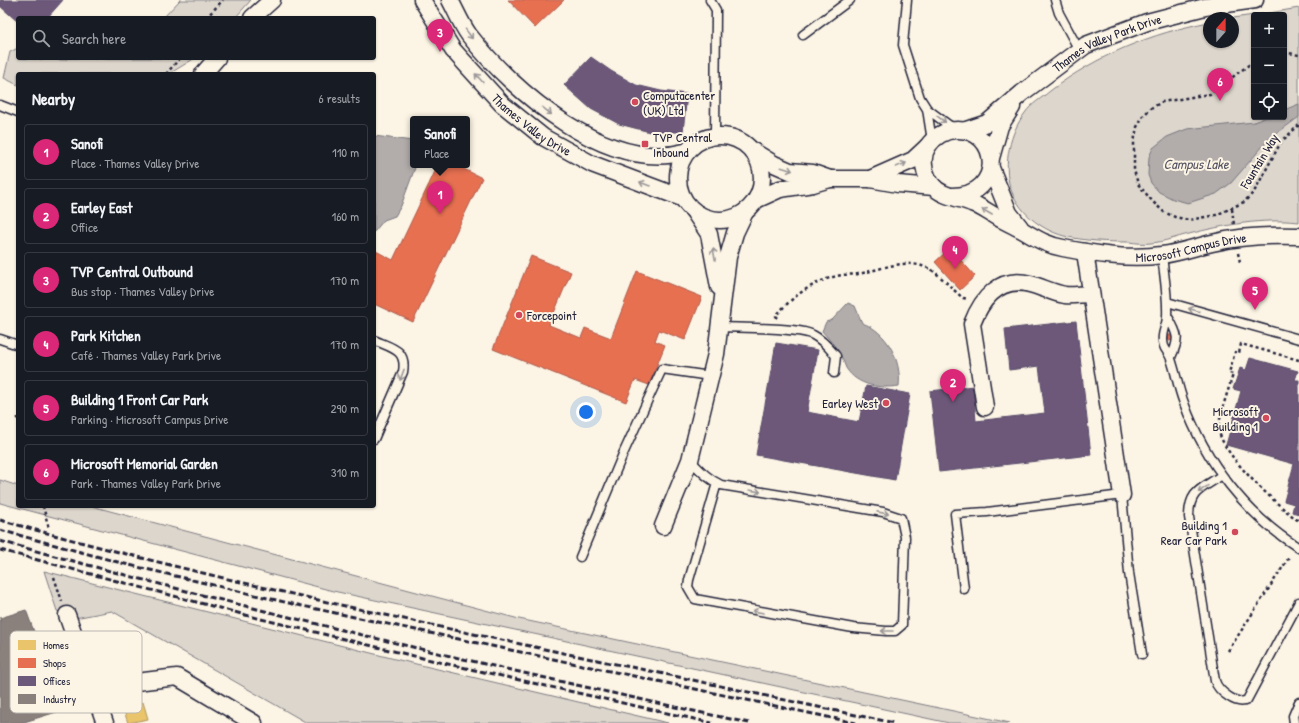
<!DOCTYPE html>
<meta charset="utf-8">
<style>
body{margin:0;font-family:"Patrick Hand",sans-serif;background:#242831;color:#f1f3f6}
.controls{position:absolute;right:12px;top:12px;display:grid;overflow:hidden;border-radius:4px;box-shadow:0 1px 3px #0004}
.controls button{width:36px;height:36px;display:grid;place-items:center;padding:0;border:0;border-bottom:1px solid #363941;background:#171b24;color:#f1f3f6;font:20px sans-serif}
.compass{position:absolute;left:1203px;top:12px;width:36px;height:36px;border-radius:50%;background:#171b24;box-shadow:0 1px 3px #0004;rotate:21deg}
.you{position:absolute;left:586px;top:412px;width:14px;height:14px;margin:-10px;border:3px solid #fff;border-radius:50%;background:#1a73e8;box-shadow:0 0 0 6px #1a73e833}
.badge{display:grid;place-items:center;width:26px;height:26px;border-radius:50%;background:#db2777;color:#fff;font-size:13px;font-weight:700}
.pin{position:absolute;translate:-50% -33px;filter:drop-shadow(0 1px 2px #0008)}
.pin::after{content:'';position:absolute;top:21px;width:14px;height:12px;background:inherit;clip-path:polygon(0 0,100% 0,50% 100%)}
.popup{position:absolute;left:410px;top:116px;width:60px;height:52px;box-sizing:border-box;display:grid;place-content:center;border-radius:4px;background:#171b24;filter:drop-shadow(0 1px 3px #0005);font-size:13px;white-space:nowrap;color:#9ea1a6}
.popup b{font-size:15px;color:#f1f3f6}
.popup::after{content:'';position:absolute;left:50%;top:100%;margin-left:-8px;border:8px solid transparent;border-top-color:#171b24}
.list{margin:0;padding:0;list-style:none}
h2{display:flex;justify-content:space-between;align-items:center;height:52px;margin:0;padding:0 16px;font-size:17px}
h2 small{font-size:13px;font-weight:400;color:#9ea1a6}
.list li{display:grid;grid-template-columns:26px 1fr auto;gap:12px;align-items:center;box-sizing:border-box;height:56px;margin:0 8px 8px;padding:0 8px;border:1px solid #363941;border-radius:4px}
.list b{display:block;font-size:15px;white-space:nowrap}
.list p{margin:0;font-size:13px;white-space:nowrap;color:#9ea1a6}
.list em{font-size:13px;font-style:normal;color:#9ea1a6}
.icon{flex:none;width:22px;height:22px;fill:none;stroke:currentColor;stroke-width:2;stroke-linecap:round;stroke-linejoin:round}
.map{position:relative;flex:none;width:1299px;height:723px;overflow:hidden}
.search{position:absolute;background:#171b24;box-shadow:0 1px 3px #0004;left:16px;top:16px;width:360px;height:44px;display:flex;align-items:center;gap:10px;box-sizing:border-box;padding:0 14px;border-radius:4px;color:#9ea1a6;font-size:15px}
.panel{position:absolute;background:#171b24;box-shadow:0 1px 3px #0004;left:16px;top:72px;width:360px;height:436px;border-radius:4px}
.map>svg:first-child{display:block}
.green{fill:#dcd6cc;stroke:#7f7c84}
.water{fill:#b2adab;stroke:#78757e}
.homes{fill:#e9c46a;stroke:#ad935c}
.shops{fill:#e76f51;stroke:#ac584a}
.offices{fill:#6d597a;stroke:#564867}
.industry{fill:#8a817c;stroke:#6b6468}
.lines{fill:none;stroke-linecap:round;stroke-linejoin:round}
.service-casing{stroke:#22223b;stroke-width:11}
.minor-casing{stroke:#22223b;stroke-width:19}
.path{stroke:#22223b;stroke-width:2.5;stroke-dasharray:3 3;stroke-linecap:butt}
.service{stroke:#fcf5e5;stroke-width:8}
.minor{stroke:#fcf5e5;stroke-width:16}
.rail{stroke:#22223b;stroke-width:3;stroke-dasharray:6 3;stroke-linecap:butt}
.oneway{stroke:#9a9698}
.poi-dot{fill:#d1495b;stroke:#fcf5e5;stroke-width:1.5}
.labels{text-anchor:middle;stroke-width:4;stroke-linejoin:round;paint-order:stroke}
.street-label{font-size:13px;fill:#22223b;stroke:#fcf5e5}
.poi-label{font-size:13px;fill:#22223b;stroke:#fcf5e5;text-anchor:start}
.water-label{font-size:14px;font-style:italic;fill:#545362;stroke:#fcf5e5}
.key{fill:#fcf5e5;stroke:#bbb6b2;stroke-width:1}
.key-label{font-size:11px;fill:#22223b}
</style>
<div class="map">
<svg width="1299" height="723" viewBox="0 0 1299 723">
<rect width="100%" height="100%" fill="#fcf5e5"/>
<filter id="ink" filterUnits="userSpaceOnUse"><feTurbulence type="fractalNoise" baseFrequency=".025" numOctaves="2"/><feDisplacementMap in="SourceGraphic" scale="8" xChannelSelector="R" yChannelSelector="G"/><feConvolveMatrix kernelMatrix="1 2 1 2 8 2 1 2 1" color-interpolation-filters="sRGB"/></filter>
<g filter="url(#ink)">
<path class="green" d="M180,0H251L235,18H163Z
M1299,8V222C1262,218 1224,225 1189,234C1176,237 1164,242 1151,243C1144,244 1136,243 1129,242C1107,242 1085,241 1064,236C1039,229 1018,211 1010,187C1003,164 1010,132 1025,113C1031,104 1042,98 1050,91C1097,55 1152,33 1209,22V42H1233V18L1254,15V117H1284V15H1257Z
M18,48V58L64,60L69,58H195L169,74H18V85L4,78L10,52Z
M0,480L18,486V506H91L519,619L1010,723H949L333,591L0,503Z
M44,571L399,660L668,723H307L112,611L75,618L57,611Z"/>
<path class="water" d="M1299,104V117L1269,139L1231,183L1216,194L1188,203L1173,199L1159,192L1151,183L1148,175L1149,157L1153,148L1167,137L1187,129L1254,122L1267,117H1284V110Z
M374,136L413,141V165H416L401,206L395,216L384,220L374,232Z
M848,303L855,306L862,323C887,331 902,361 899,386C881,389 857,386 846,368C844,364 844,360 841,356C836,347 829,339 822,331L826,322L832,320Z"/>
<path class="homes" d="M115,637L118,650L97,655L94,642Z
M118,650L122,663L100,668L97,655Z
M122,663L125,676L103,681L100,668Z
M143,702L148,719L128,723L123,708Z"/>
<path class="shops" d="M508,0H564L535,28Z
M438,165H456L482,178L413,322L374,304V250L393,260Z
M950,248L975,276L960,290L935,262Z
M531,256L571,272L549,325L581,338L585,328L611,338L637,271L702,297L685,340L659,330L655,341L665,345L649,385L635,380L626,402L493,349Z
M1168,335H1172L1173,340L1169,341Z"/>
<path class="offices" d="M0,0H63L47,18H18V22L0,6Z
M591,57L611,71L636,85L661,91L687,94L683,132H650L619,124L591,109L564,85Z
M1076,321L1091,455L939,472L930,391L973,386L976,421L1045,413L1039,366L1009,370L1005,329Z
M776,343L818,350L807,412L859,422L866,386L910,394L895,480L756,455Z
M1250,358L1298,371L1295,380H1299V514L1292,512L1294,504L1284,501L1294,464L1226,445L1241,391L1233,389L1240,368L1246,370Z"/>
<path class="industry" d="M26,610L63,710L21,723H0V618Z"/>
<g class="lines">
<defs>
<path id="service" d="M710,0L716,10L715,135
M907,0L903,45L920,98L927,109L954,129
M1055,0L1059,13L1079,50
M803,35L850,0
M0,105L18,112
M927,109L932,141
M1162,255C1164,275 1168,296 1167,316C1167,327 1160,334 1164,346C1165,350 1170,354 1171,359C1176,373 1178,388 1184,403C1205,461 1246,515 1299,548
M1167,302L1299,339
M1168,317C1178,334 1180,339 1171,357
M720,327C740,328 798,327 813,335C823,340 829,348 836,356L834,373
M0,339L18,345
M374,340C391,348 407,349 403,372L374,439
M690,460C700,470 708,479 721,485L883,512L901,518L905,537L902,625L895,631H886L853,628L695,599L688,587L689,580L717,483
M1222,475C1202,489 1189,490 1189,517L1215,681C1218,691 1237,706 1247,700L1299,602
M580,557L623,454L662,369L710,376
M964,589L955,514L987,512L1122,495L1129,573L1142,654
M1294,723L1293,716L1299,702"/>
<g id="minor">
<path id="s1" d="M422,0L453,50L502,104L543,137L592,164L682,198"/>
<path d="M450,0C456,11 461,24 469,35C513,92 608,173 685,152"/>
<path d="M252,18L272,0"/>
<path d="M203,74L217,58"/>
<path id="s2" d="M966,130L987,123L1022,93L1086,45L1147,22L1205,7L1255,0"/>
<circle cx="720" cy="178" r="42"/>
<path d="M753,151L774,164L790,171L813,173L830,179"/>
<path d="M991,158L1000,126L1012,107"/>
<path d="M991,168L1009,213L1020,227"/>
<path d="M870,179L913,160L928,146"/>
<path id="s3" d="M952,196C1006,196 1000,128 956,130C945,130 934,137 928,146C920,158 924,175 933,186C942,197 961,198 974,204C981,207 988,212 995,216C1004,221 1013,225 1022,230C1036,238 1046,245 1063,248C1094,254 1130,260 1162,255C1179,253 1195,247 1212,243C1240,236 1270,235 1299,236"/>
<path d="M758,199L780,189L813,184L830,179H870L898,184L934,187"/>
<path d="M695,213L709,234L719,287"/>
<path d="M1085,252L1122,495"/>
<path d="M985,407L972,324C982,298 1000,276 1030,284C1042,287 1053,293 1065,295C1073,296 1082,294 1090,294"/>
<path d="M663,526L690,460L716,354L728,257L735,233L745,212"/>
<path d="M67,615L105,723"/>
<path d="M97,697L128,683L177,677L254,723"/>
</g>
</defs>
<use href="#service" class="service-casing"/>
<use href="#minor" class="minor-casing"/>
<path class="path" d="M206,18L223,0
M1284,52L1299,55
M1254,61L1210,94L1162,102L1151,108L1143,116L1137,127L1134,142V170L1138,184L1153,202L1164,212L1175,217L1189,220L1216,215L1244,202L1254,192L1281,142L1299,125
M166,74L180,58
M1232,209L1234,225
M1238,253L1240,262
M778,318L776,316C790,298 814,281 837,276C844,274 851,275 858,274C884,269 904,257 930,269C938,273 954,291 963,298L968,299
M1299,360L1241,344L1239,353L1235,352L1229,373L1233,374C1230,386 1217,420 1219,431C1223,456 1278,506 1299,521
M18,417V421
M43,506L49,529
M54,577L62,601
M1228,651L1290,556"/>
<use href="#service" class="service"/>
<use href="#minor" class="minor"/>
<path class="rail" d="M0,520C201,577 406,620 611,663C706,682 800,704 895,723
M0,530L125,564L293,604L856,723
M0,541C248,610 498,669 749,723
M0,550L257,618L439,662L712,723"/>
</g>
<defs><path id="oneway-shaft" d="M-6 0H5M1.5-3L5.5 0L1.5 3" fill="none" stroke-width="1.6" stroke-linecap="round" stroke-linejoin="round"/></defs>
<g class="oneway">
<use href="#oneway-shaft" transform="translate(469 34) rotate(54)"/>
<use href="#oneway-shaft" transform="translate(479 78) rotate(-132)"/>
<use href="#oneway-shaft" transform="translate(547 111) rotate(39)"/>
<use href="#oneway-shaft" transform="translate(941 119) rotate(37)"/>
<use href="#oneway-shaft" transform="translate(901 165) rotate(-22)"/>
<use href="#oneway-shaft" transform="translate(787 169) rotate(17)"/>
<use href="#oneway-shaft" transform="translate(645 184) rotate(-159)"/>
<use href="#oneway-shaft" transform="translate(987 212) rotate(-150)"/>
<use href="#oneway-shaft" transform="translate(714 254) rotate(-102)"/>
<use href="#oneway-shaft" transform="translate(1194 310) rotate(-165)"/>
<use href="#oneway-shaft" transform="translate(402 375) rotate(110)"/>
<use href="#oneway-shaft" transform="translate(1203 489) rotate(145)"/>
<use href="#oneway-shaft" transform="translate(755 491) rotate(10)"/>
<use href="#oneway-shaft" transform="translate(883 513) rotate(11)"/>
<use href="#oneway-shaft" transform="translate(758 612) rotate(-170)"/>
<use href="#oneway-shaft" transform="translate(887 631) rotate(180)"/>
</g>
</g>
<g class="poi-dot">
<circle cx="635" cy="102" r="4"/>
<rect x="641" y="140" width="8" height="8" rx="2"/>
<circle cx="519" cy="315" r="4"/>
<circle cx="886" cy="403" r="4"/>
<circle cx="1266" cy="418" r="4"/>
<circle cx="1235" cy="532" r="4"/>
</g>
<g class="labels">
<g class="street-label">
<text dy="5" stroke="none"><textPath href="#s2" startOffset="168">Thames Valley Park Drive</textPath></text>
<text dy="5" stroke="none"><textPath href="#s1" startOffset="168">Thames Valley Drive</textPath></text>
<text transform="translate(1259 161) rotate(-59)" y="5">Fountain Way</text>
<text dy="5" stroke="none"><textPath href="#s3" startOffset="462">Microsoft Campus Drive</textPath></text>
</g>
<g class="poi-label">
<text x="643" y="100">Computacenter<tspan x="643" dy="15">(UK) Ltd</tspan></text>
<text x="653" y="142">TVP Central<tspan x="653" dy="15">Inbound</tspan></text>
<text x="527" y="320">Forcepoint</text>
<text x="878" y="408" text-anchor="end">Earley West</text>
<text x="1258" y="416" text-anchor="end">Microsoft<tspan x="1258" dy="15">Building 1</tspan></text>
<text x="1227" y="530" text-anchor="end">Building 1<tspan x="1227" dy="15">Rear Car Park</tspan></text>
</g>
<g class="water-label">
<text x="1196" y="169">Campus Lake</text>
</g>
</g>
<rect x="10" y="631" width="132" height="82" rx="6" class="key"/>
<rect x="18" y="640" width="18" height="10" fill="#e9c46a"/>
<rect x="18" y="658" width="18" height="10" fill="#e76f51"/>
<rect x="18" y="676" width="18" height="10" fill="#6d597a"/>
<rect x="18" y="694" width="18" height="10" fill="#8a817c"/>
<g class="key-label">
<text x="43" y="649">Homes</text>
<text x="43" y="667">Shops</text>
<text x="43" y="685">Offices</text>
<text x="43" y="703">Industry</text>
</g>
</svg>
<div class="controls">
<button>+</button>
<button>−</button>
<button><svg class="icon" aria-label="locate" viewBox="0 0 24 24"><circle cx="12" cy="12" r="6"/><path d="M12 2v4M12 18v4M2 12h4M18 12h4"/></svg></button>
</div>
<svg class="compass" viewBox="-18 -18 36 36"><path d="M0-13l5 13h-10z" fill="#e53935"/><path d="M0 13l5-13h-10z" fill="#9ea1a6"/></svg>
<div class="you"></div>
<div class="pin badge" style="left:440px;top:214px">1</div>
<div class="popup"><b>Sanofi</b>Place</div>
<div class="pin badge" style="left:953px;top:402px">2</div>
<div class="pin badge" style="left:440px;top:52px">3</div>
<div class="pin badge" style="left:955px;top:269px">4</div>
<div class="pin badge" style="left:1255px;top:310px">5</div>
<div class="pin badge" style="left:1220px;top:101px">6</div>
<div class="search"><svg class="icon" aria-label="search" viewBox="0 0 24 24"><circle cx="10" cy="10" r="6"/><path d="M15 15l6 6"/></svg>Search here</div>
<section class="panel">
<h2>Nearby<small>6 results</small></h2>
<ul class="list">
<li><span class="badge">1</span><div><b>Sanofi</b><p>Place · Thames Valley Drive</p></div><em>110 m</em></li>
<li><span class="badge">2</span><div><b>Earley East</b><p>Office</p></div><em>160 m</em></li>
<li><span class="badge">3</span><div><b>TVP Central Outbound</b><p>Bus stop · Thames Valley Drive</p></div><em>170 m</em></li>
<li><span class="badge">4</span><div><b>Park Kitchen</b><p>Café · Thames Valley Park Drive</p></div><em>170 m</em></li>
<li><span class="badge">5</span><div><b>Building 1 Front Car Park</b><p>Parking · Microsoft Campus Drive</p></div><em>290 m</em></li>
<li><span class="badge">6</span><div><b>Microsoft Memorial Garden</b><p>Park · Thames Valley Park Drive</p></div><em>310 m</em></li>
</ul>
</section>
</div>
